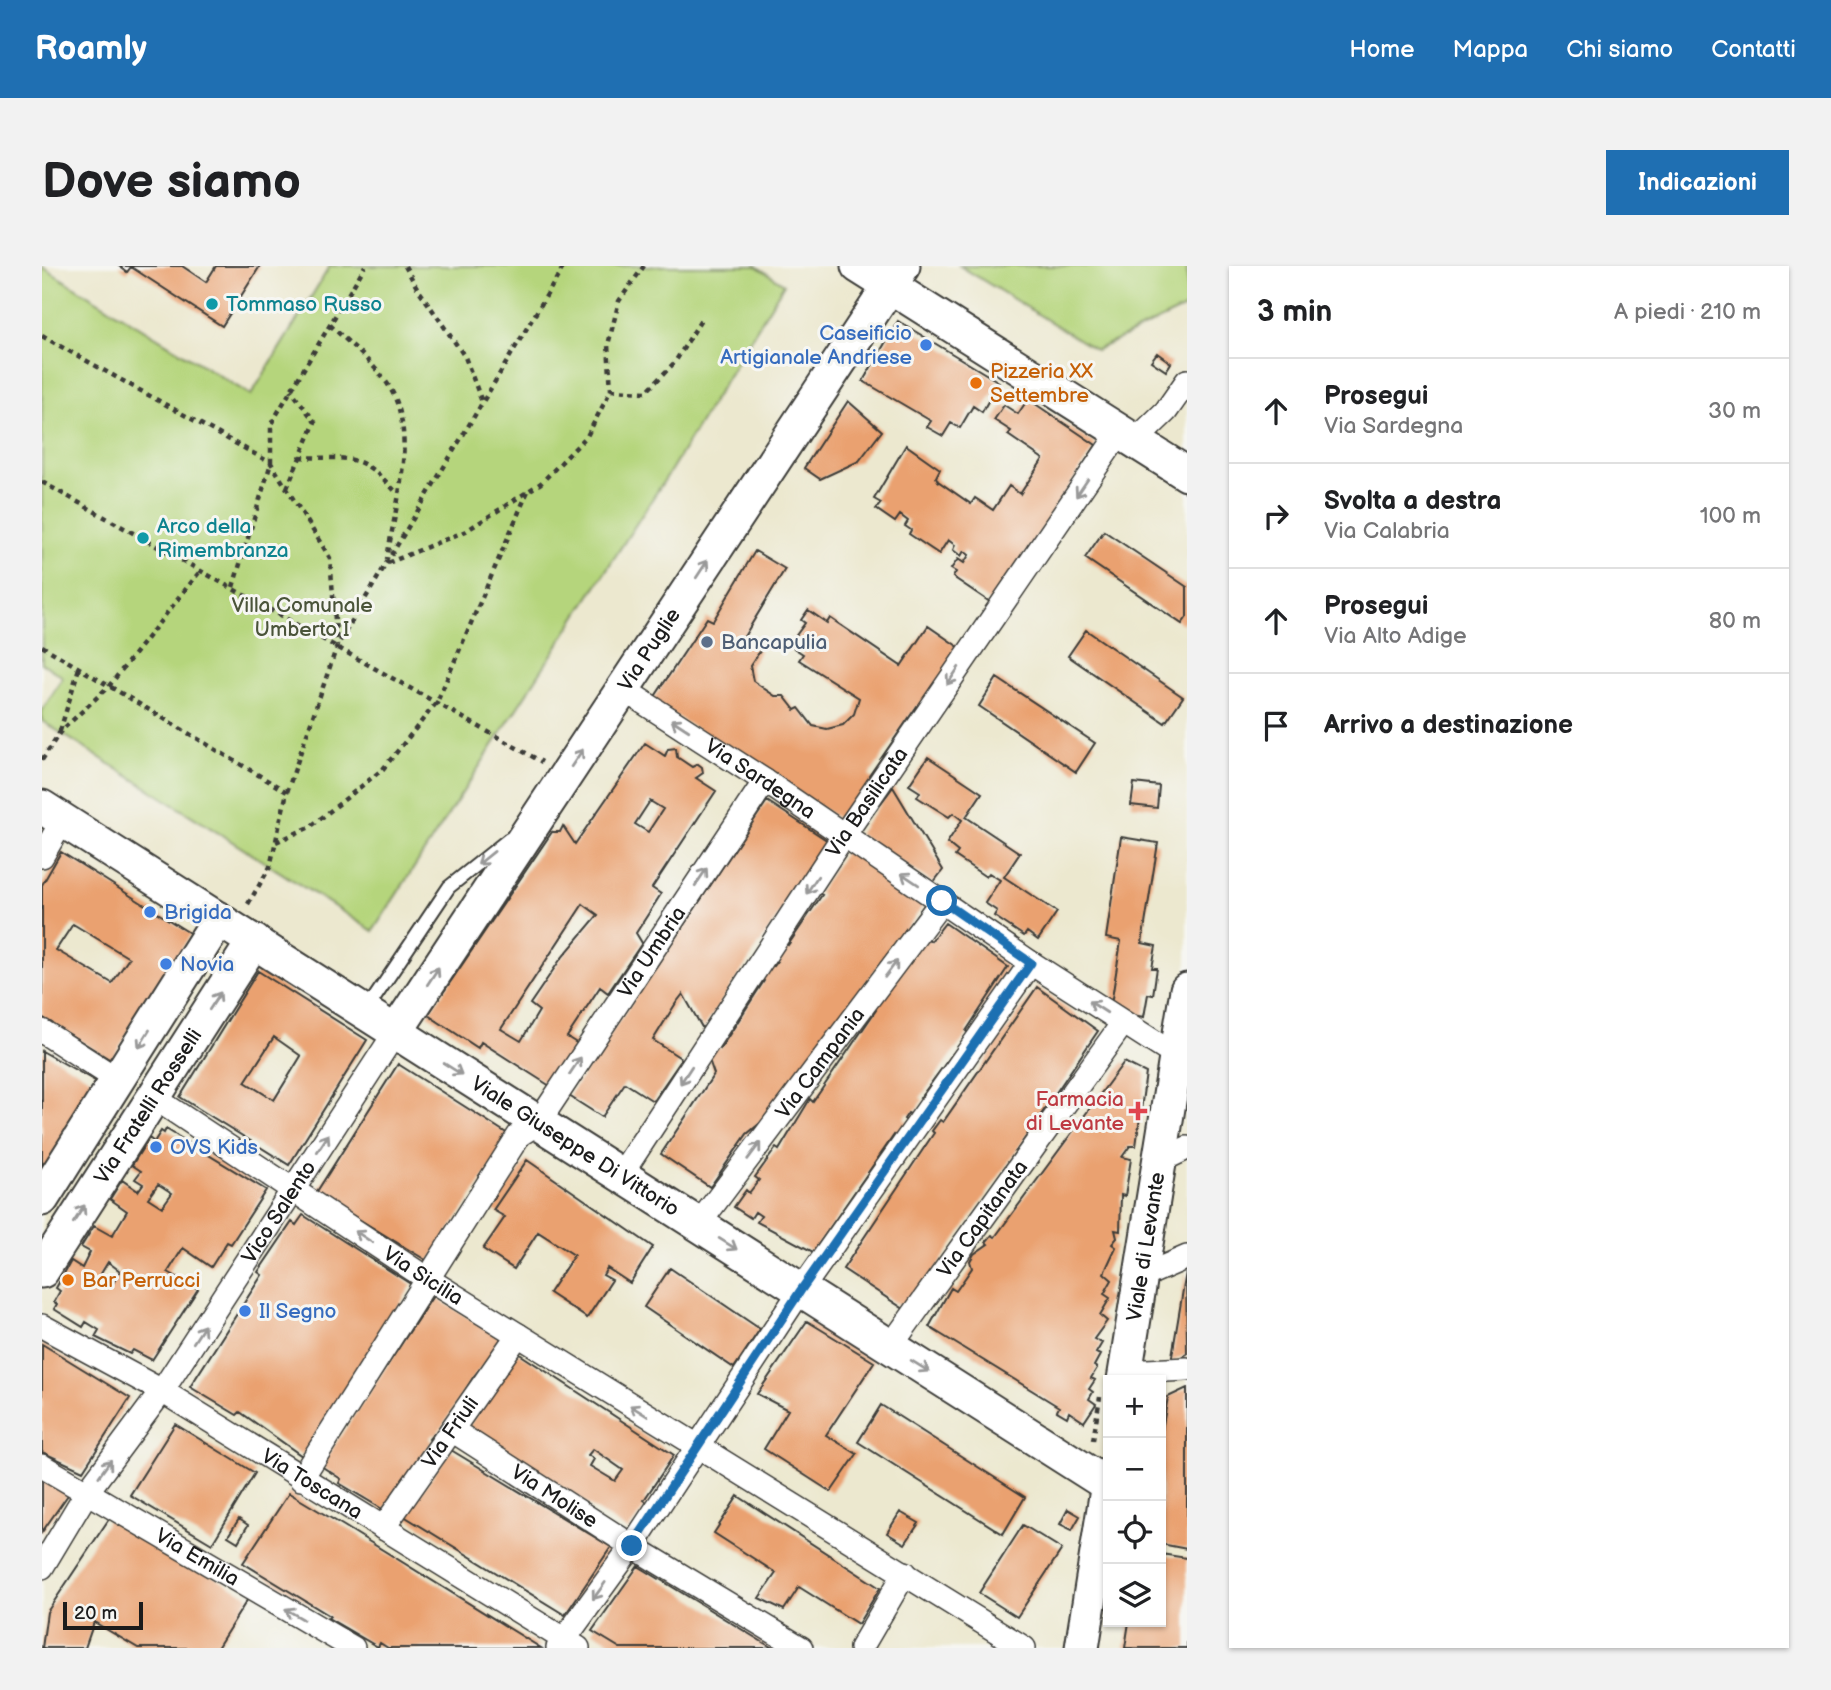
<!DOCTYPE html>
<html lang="it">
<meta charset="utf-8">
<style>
body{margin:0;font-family:"Balsamiq Sans",sans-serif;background:#f2f2f2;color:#202124}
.controls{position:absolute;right:21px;bottom:21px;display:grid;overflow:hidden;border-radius:0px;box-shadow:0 2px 5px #0004}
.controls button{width:63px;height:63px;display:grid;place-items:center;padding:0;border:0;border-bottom:2px solid #e0e0e0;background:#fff;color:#202124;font:35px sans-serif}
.scale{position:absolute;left:21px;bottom:18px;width:80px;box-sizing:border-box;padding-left:7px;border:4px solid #1c1c1c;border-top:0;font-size:19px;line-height:24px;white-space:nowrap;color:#1c1c1c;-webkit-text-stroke:5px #f6f6f2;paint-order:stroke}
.stop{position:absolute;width:21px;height:21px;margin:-16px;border:5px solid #1f6fb2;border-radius:50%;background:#fff}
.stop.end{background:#1f6fb2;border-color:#fff;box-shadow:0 2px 7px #0008}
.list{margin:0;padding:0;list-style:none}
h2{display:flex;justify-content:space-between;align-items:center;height:91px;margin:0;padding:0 28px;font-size:30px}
h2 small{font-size:23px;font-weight:400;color:#757577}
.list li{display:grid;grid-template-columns:46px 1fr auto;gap:21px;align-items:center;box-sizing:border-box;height:105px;padding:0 28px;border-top:2px solid #e0e0e0}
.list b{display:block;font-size:26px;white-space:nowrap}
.list p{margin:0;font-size:23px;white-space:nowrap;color:#757577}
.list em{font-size:23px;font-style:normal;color:#757577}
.icon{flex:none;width:38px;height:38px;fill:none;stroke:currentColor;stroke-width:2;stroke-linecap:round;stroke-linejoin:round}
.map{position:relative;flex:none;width:1145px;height:1382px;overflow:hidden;border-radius:0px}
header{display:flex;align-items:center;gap:42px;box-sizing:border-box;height:98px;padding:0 35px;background:#1f6fb2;color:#fff}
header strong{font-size:33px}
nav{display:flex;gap:38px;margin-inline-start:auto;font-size:24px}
.intro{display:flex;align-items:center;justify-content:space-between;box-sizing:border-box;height:168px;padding:0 42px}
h1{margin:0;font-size:49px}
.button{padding:18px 32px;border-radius:0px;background:#1f6fb2;color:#fff;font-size:24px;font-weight:700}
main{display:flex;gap:42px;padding:0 42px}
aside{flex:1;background:#fff;border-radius:0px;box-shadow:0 2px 5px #0004}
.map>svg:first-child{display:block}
.green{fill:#b5d57c;stroke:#68784c;stroke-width:2}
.building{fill:#eaa170;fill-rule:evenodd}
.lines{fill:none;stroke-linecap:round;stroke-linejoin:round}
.lane-casing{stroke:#3b3b37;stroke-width:16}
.street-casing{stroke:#3b3b37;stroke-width:26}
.secondary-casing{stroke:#3b3b37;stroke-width:37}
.path{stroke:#3b3b37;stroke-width:4.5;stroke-dasharray:5 5;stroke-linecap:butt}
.lane{stroke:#fff;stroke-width:12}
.street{stroke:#fff;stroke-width:23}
.secondary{stroke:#fff;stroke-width:33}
.oneway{stroke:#999}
.route{stroke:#1f6fb2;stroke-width:9}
.culture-dot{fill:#0f9aa8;stroke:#f6f6f2;stroke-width:2.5}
.shop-dot{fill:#3f7fe0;stroke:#f6f6f2;stroke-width:2.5}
.food-dot{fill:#e8710a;stroke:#f6f6f2;stroke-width:2.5}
.service-dot{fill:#5c6f8a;stroke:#f6f6f2;stroke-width:2.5}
.health-dot{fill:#e0444e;stroke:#f6f6f2;stroke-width:2.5}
.labels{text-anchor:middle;stroke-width:6;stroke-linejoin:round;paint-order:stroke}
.culture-label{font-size:21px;fill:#0d838f;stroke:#f6f6f2;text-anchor:start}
.shop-label{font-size:21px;fill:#366cbe;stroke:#f6f6f2;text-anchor:start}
.food-label{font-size:21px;fill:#c56008;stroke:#f6f6f2;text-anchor:start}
.park-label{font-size:21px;fill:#4a5439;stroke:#f6f6f2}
.service-label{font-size:21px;fill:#4e5e75;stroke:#f6f6f2;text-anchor:start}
.street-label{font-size:21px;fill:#1c1c1c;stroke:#f6f6f2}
.health-label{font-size:21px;fill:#be3a42;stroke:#f6f6f2;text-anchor:end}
</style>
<header>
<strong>Roamly</strong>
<nav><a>Home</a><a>Mappa</a><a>Chi siamo</a><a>Contatti</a></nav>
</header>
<div class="intro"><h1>Dove siamo</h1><a class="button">Indicazioni</a></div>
<main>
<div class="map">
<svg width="1145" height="1382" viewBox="0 0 1145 1382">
<rect width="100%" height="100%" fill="#f6f6f2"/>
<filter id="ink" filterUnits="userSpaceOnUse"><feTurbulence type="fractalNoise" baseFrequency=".0143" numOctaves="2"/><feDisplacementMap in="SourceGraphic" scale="14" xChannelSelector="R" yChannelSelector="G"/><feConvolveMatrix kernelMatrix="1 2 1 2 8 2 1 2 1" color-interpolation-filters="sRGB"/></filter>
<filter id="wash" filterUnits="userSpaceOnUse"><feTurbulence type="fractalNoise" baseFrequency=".00686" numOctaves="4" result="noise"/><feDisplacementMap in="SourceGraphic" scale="28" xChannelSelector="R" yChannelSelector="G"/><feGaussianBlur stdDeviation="1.57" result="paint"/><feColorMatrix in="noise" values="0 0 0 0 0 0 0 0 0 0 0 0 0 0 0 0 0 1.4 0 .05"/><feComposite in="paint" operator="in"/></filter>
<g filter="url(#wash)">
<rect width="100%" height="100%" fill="#ece8cf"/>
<path class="green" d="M288,0H714L742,18L629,204L331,665L0,455V445L21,411L0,397V1L209,129Z
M918,0H1145V41L1054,84Z"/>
<g id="blocks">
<path class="building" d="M77,0H140L164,16L174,0H218L180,60L89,1L85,6Z
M856,55L957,116L940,146L931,140L918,162L909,157L901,170L885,161L889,155L821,115Z
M1115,87L1129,97L1124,105L1109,95Z
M986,133L1054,179L951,338L911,311L914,306L909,303L916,293L922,297L927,289L922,285L919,290L911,284L913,279L906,274L897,288L867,268L869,264L863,260L866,255L858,249L853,256L834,243L839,237L832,233L864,179L898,203L894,211L896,215L929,238L933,232L951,244L967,220L978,228L1001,193L966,169L969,165L952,154L962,139L976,148Z
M806,135L840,165L817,195L778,213L762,202Z
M1062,265L1145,321V351L1140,358L1043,292Z
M713,285L743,303L700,374L718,385L708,400L711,415L733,430H742L753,444L757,442L771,460L785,463L801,459L812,448L817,432L757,394L761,388L747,379L763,357L759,354L766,344L785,357L788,352L859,400L886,360L918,382L880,443L875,440L827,510L833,514L803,557L610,435L665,352L671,355Z
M1044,364L1141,431L1123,457L1026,390Z
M955,412L1053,477L1034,506L937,440Z
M603,477L623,490L626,483L634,482L635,491L650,501L656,498L660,501L661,507L654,512L674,525L610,622L619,628L594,667L600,677L566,727L558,721L525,771L536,778L508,820L439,776L436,782L386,749L510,566H518L521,560L533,578ZM608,535L621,543L606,566L593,558ZM541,638L556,649L518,694L488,738L497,745L479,775L459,763Z
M886,491L940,527L924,551L978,587L962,611L1015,646L996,674L985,666L982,670L952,650L955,645L943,637L958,614L947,607L944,611L913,590L916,586L905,577L920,554L911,547L907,551L875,531L878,526L867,519Z
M1092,517L1117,520L1115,542L1089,539Z
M851,521L901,604L891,617L816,568Z
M725,535L786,575L661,763L641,728L634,737L611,774L640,793L611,835L583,817L560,851L527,830Z
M1079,571L1116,577L1100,677L1114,680L1110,702H1115L1111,729L1106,728L1102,751L1068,745L1079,675L1064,672Z
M806,582L884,636L723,853L705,868L668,921L619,888L672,808L666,791L674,780L678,783L722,715L720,713L728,699L732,700L735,696L732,693L743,677L746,679L780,629L776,627Z
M19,586L149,668L69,794L0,751V619ZM31,658L87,692L70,717L14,684Z
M903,657L966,701L924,765L926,767L878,832L881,834L870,849L866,847L862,853L866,856L854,871L852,869L771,986L715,956L719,950L713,946L709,952L692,941L704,924L707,927L717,914L713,911L734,882L737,884L768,833L771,836L834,744L831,741L881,669L889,675Z
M216,705L325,774L247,899L138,831ZM232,771L259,790L232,834L203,816Z
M995,721L1056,765L865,1045L801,1003L892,867L890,865L898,854L901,856Z
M0,785L60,819L0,913Z
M1082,796L1104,807L1094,880H1088L1080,891L1089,893L1083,930L1079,929L1078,965L1073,964L1075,972L1070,978L1074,981L1062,1007L1070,1014L1062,1028L1068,1032L1058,1049L1065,1055L1052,1073L1060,1077L1054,1087L1058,1089L1052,1100L1055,1102L1049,1112L1053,1114L1047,1123L1051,1126L1047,1133L1054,1138L1042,1156L1027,1146L1025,1151L1015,1145L1017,1141L887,1061L909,1022L914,1025L930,1002L928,995L932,988L946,978L944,976L950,969L953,971Z
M356,798L469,870L387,996L274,927Z
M124,863L224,924L189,978L185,976L169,1001L141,982L126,1006L156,1023L110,1094L91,1084L88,1088L53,1071L57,1064L44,1056L41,1061L12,1043L15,1038L12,1036L18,1025L14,1022L29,995L40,1002L48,986L39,981L52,960L70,970L85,945L68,933L80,914L96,925L101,918L93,913L99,905L90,899L107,872L112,876L119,865L122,867ZM116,918L130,927L120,941L106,932ZM66,996L78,1005L70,1019L57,1011Z
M485,894L611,981L588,1017L565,1002L561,1009L570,1014L545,1052L507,1027L532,989L496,966L472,1003L441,983L463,951L451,944Z
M261,949L370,1019L260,1190L198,1146L195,1149L148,1121L220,1009L216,1006L250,956L254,959Z
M628,1002L718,1063L692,1102L602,1041Z
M1144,1006L1145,1088L1129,1096Z
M391,1030L462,1074L432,1110L394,1170L391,1168L387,1173L390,1176L342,1244L297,1217L299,1213L279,1200Z
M765,1055L832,1096L784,1169L815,1188L789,1226L722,1183L746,1144L715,1128Z
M0,1078L88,1132L41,1205L0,1186Z
M476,1087L632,1189L602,1234L606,1237L586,1265L426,1161ZM551,1183L581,1204L573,1215L548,1200L552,1193L546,1189Z
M1145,1122V1283L1119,1278V1170L1126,1131Z
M839,1139L983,1231L961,1268L816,1176Z
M133,1158L213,1207L170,1278L88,1229Z
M409,1184L569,1281L523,1349L362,1250Z
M0,1213L28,1226L0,1266Z
M247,1227L302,1260L499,1382H346L338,1377L336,1381L286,1352L288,1350L201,1297Z
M696,1230L838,1322L816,1358L757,1321L742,1344L717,1332L734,1307L672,1267Z
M1026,1243L1038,1250L1030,1264L1018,1258Z
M858,1246L877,1257L863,1278L845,1267Z
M69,1250L207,1331L175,1382H96L52,1356L43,1382H0L5,1346Z
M197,1253L206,1259L196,1276L186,1270Z
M981,1259L1020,1283L975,1351L937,1327Z
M1119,1288L1145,1292V1382H1083L1087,1356H1119Z
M596,1300L722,1377L731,1382H578L550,1365Z"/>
</g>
</g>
<g filter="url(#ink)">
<use href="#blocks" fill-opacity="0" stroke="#3b3b37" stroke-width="2"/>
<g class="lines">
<defs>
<path id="lane" d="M323,746L407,621L467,573"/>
<g id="street">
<path d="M1093,175L1124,145L1145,115"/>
<path id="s1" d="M581,423L723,515L989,697L1134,790"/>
<path d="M0,590L21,554"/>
<path d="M0,765L76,814"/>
<path id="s2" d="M111,831L384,1012L982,1382"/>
<path d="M1118,895L1145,882"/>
<path id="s3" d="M578,910L802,569L1078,166"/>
<path id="s4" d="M656,959L900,635"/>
<path d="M1099,1011L1145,991"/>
<path id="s5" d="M0,1060L120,1125L536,1382"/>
<path id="s6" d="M848,1081L1081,757"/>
<path d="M1084,1106L1145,1103"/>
<path id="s7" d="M410,1164L590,1280L759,1382"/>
<path id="s8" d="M0,1200L311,1382"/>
<path id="s9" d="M259,1213L477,869L496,857L723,515"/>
<path id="s10" d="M341,1262L476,1069"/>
<path id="s11" d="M0,1301L45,1226L120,1125L353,767"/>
<path d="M516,1382L590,1280L759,1024L989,697"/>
<path d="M819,1382L863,1307"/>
</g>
<g id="secondary">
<path d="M816,0L1145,208"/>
<path id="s12" d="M0,541L1066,1219"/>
<path id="s13" d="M353,767L861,0"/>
<path d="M0,933L177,653"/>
<path id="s14" d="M0,1005L212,675"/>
<path id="s15" d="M1082,1114L1145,724"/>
<path d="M1040,1382L1066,1217"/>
</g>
</defs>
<use href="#lane" class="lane-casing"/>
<use href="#street" class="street-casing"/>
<use href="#secondary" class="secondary-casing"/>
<path class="path" d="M363,0L374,20L423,91L440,136
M288,59C307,77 329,95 345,117C378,166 353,239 345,293
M0,70L229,197L288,292L295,379
M569,124L604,126L633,96L659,54
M258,191C311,194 316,185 354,226
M0,216L500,496
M245,222L273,156L249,124
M346,297L424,265L499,217L545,170L569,124L566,79L577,35L602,0
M191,321L229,197V158L323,0
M0,380L245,526
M18,465L37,402
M0,494L18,466L67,420L159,304
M234,576L268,561L341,503L395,436L486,225
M206,638L228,601L245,526L295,380L522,0
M1051,1174L1058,1131"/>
<use href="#lane" class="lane"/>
<use href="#street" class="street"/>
<use href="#secondary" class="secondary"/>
</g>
<defs><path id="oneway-shaft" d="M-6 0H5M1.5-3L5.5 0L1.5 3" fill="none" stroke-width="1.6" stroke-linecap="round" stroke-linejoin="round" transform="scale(1.75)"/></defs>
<g class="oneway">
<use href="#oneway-shaft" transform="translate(1040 222) rotate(124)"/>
<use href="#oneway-shaft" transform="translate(660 303) rotate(-57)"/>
<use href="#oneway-shaft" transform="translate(911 410) rotate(124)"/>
<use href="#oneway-shaft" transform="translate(638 459) rotate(-147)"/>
<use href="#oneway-shaft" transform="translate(535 492) rotate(-56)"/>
<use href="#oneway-shaft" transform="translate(444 592) rotate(141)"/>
<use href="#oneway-shaft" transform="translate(659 611) rotate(-56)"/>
<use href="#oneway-shaft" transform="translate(868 613) rotate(-146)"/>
<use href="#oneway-shaft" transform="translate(770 619) rotate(123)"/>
<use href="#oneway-shaft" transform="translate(849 703) rotate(-53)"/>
<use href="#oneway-shaft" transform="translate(391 710) rotate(-57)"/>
<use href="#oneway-shaft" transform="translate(173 735) rotate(-57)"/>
<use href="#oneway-shaft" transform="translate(1056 741) rotate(-147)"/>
<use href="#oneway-shaft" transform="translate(102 773) rotate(122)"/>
<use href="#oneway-shaft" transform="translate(533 800) rotate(-56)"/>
<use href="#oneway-shaft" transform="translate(411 803) rotate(32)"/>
<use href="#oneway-shaft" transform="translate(644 809) rotate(123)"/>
<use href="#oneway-shaft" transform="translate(281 877) rotate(-57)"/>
<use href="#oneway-shaft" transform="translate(712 885) rotate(-53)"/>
<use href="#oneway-shaft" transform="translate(37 948) rotate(-57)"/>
<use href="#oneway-shaft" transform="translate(322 971) rotate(-146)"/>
<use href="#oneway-shaft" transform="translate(686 978) rotate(32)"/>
<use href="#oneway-shaft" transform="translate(157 1068) rotate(-57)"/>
<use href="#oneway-shaft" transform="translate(878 1100) rotate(32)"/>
<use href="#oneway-shaft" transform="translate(597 1145) rotate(-148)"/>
<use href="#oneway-shaft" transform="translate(63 1202) rotate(-54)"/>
<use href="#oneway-shaft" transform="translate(557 1325) rotate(126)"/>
<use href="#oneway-shaft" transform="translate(252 1348) rotate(-150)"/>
</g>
</g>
<g class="lines" filter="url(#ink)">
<path class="route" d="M590,1280L759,1024L989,697L900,635"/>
</g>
<g class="culture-dot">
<circle cx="170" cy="38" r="7"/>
<circle cx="101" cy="272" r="7"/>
</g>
<g class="shop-dot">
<circle cx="884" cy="79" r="7"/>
<circle cx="108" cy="646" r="7"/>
<circle cx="124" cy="698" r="7"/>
<circle cx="114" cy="881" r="7"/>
<circle cx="203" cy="1045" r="7"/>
</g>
<g class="food-dot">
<circle cx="934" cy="117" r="7"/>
<circle cx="26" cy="1014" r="7"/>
</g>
<circle class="service-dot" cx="665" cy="376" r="7"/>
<path class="health-dot" d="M1092.5 834.5h7v7h7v7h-7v7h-7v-7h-7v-7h7z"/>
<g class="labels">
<g class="culture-label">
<text x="184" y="45">Tommaso Russo</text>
<text x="115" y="267">Arco della<tspan x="115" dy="24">Rimembranza</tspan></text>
</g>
<g class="shop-label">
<text x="870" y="74" text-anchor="end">Caseificio<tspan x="870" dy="24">Artigianale Andriese</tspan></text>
<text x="122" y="653">Brigida</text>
<text x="138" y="705">Novia</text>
<text x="128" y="888">OVS Kids</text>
<text x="217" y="1052">Il Segno</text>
</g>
<g class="food-label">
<text x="948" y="112">Pizzeria XX<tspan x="948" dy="24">Settembre</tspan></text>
<text x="40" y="1021">Bar Perrucci</text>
</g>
<g class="park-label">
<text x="260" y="346">Villa Comunale<tspan x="260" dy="24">Umberto I</tspan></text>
</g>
<g class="service-label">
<text x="679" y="383">Bancapulia</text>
</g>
<g class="street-label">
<text dy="7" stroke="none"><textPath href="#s13" startOffset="460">Via Puglie</textPath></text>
<text dy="7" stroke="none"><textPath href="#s1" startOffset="164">Via Sardegna</textPath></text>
<text dy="7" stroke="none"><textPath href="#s3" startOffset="448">Via Basilicata</textPath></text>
<text dy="7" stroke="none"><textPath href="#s9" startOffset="635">Via Umbria</textPath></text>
<text dy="7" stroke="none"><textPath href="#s4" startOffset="203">Via Campania</textPath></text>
<text dy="7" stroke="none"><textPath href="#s14" startOffset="196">Via Fratelli Rosselli</textPath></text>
<text dy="7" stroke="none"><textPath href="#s12" startOffset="632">Viale Giuseppe Di Vittorio</textPath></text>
<text dy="7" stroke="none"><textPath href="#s11" startOffset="427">Vico Salento</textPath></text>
<text dy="7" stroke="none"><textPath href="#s6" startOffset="158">Via Capitanata</textPath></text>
<text dy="7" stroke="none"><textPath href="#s15" startOffset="135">Viale di Levante</textPath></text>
<text dy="7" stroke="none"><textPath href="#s2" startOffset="324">Via Sicilia</textPath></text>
<text dy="7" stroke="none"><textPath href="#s10" startOffset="117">Via Friuli</textPath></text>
<text dy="7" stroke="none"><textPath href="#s5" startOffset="313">Via Toscana</textPath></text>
<text dy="7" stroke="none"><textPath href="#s7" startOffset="122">Via Molise</textPath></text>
<text dy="7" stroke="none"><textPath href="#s8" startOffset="180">Via Emilia</textPath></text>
</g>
<g class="health-label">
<text x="1082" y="840">Farmacia<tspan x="1082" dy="24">di Levante</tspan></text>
</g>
</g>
</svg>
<div class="controls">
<button>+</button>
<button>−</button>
<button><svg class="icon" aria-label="locate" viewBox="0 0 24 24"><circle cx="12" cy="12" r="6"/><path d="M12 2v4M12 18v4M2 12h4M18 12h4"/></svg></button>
<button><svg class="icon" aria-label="layers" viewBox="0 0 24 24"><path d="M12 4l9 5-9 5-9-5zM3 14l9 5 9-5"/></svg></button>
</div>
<div class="scale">20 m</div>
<div class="stop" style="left:900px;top:635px"></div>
<div class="stop end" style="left:590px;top:1280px"></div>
</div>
<aside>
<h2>3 min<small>A piedi · 210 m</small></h2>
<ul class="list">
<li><svg class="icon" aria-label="ahead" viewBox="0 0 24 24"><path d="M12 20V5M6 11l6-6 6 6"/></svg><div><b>Prosegui</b><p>Via Sardegna</p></div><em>30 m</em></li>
<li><svg class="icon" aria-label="right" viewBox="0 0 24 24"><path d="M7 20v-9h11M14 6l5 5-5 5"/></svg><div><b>Svolta a destra</b><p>Via Calabria</p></div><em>100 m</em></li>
<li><svg class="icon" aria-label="ahead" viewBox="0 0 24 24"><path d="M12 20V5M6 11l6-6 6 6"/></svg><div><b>Prosegui</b><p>Via Alto Adige</p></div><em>80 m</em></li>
<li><svg class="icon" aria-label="arrive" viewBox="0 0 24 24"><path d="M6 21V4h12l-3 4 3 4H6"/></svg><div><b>Arrivo a destinazione</b></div></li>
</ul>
</aside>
</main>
